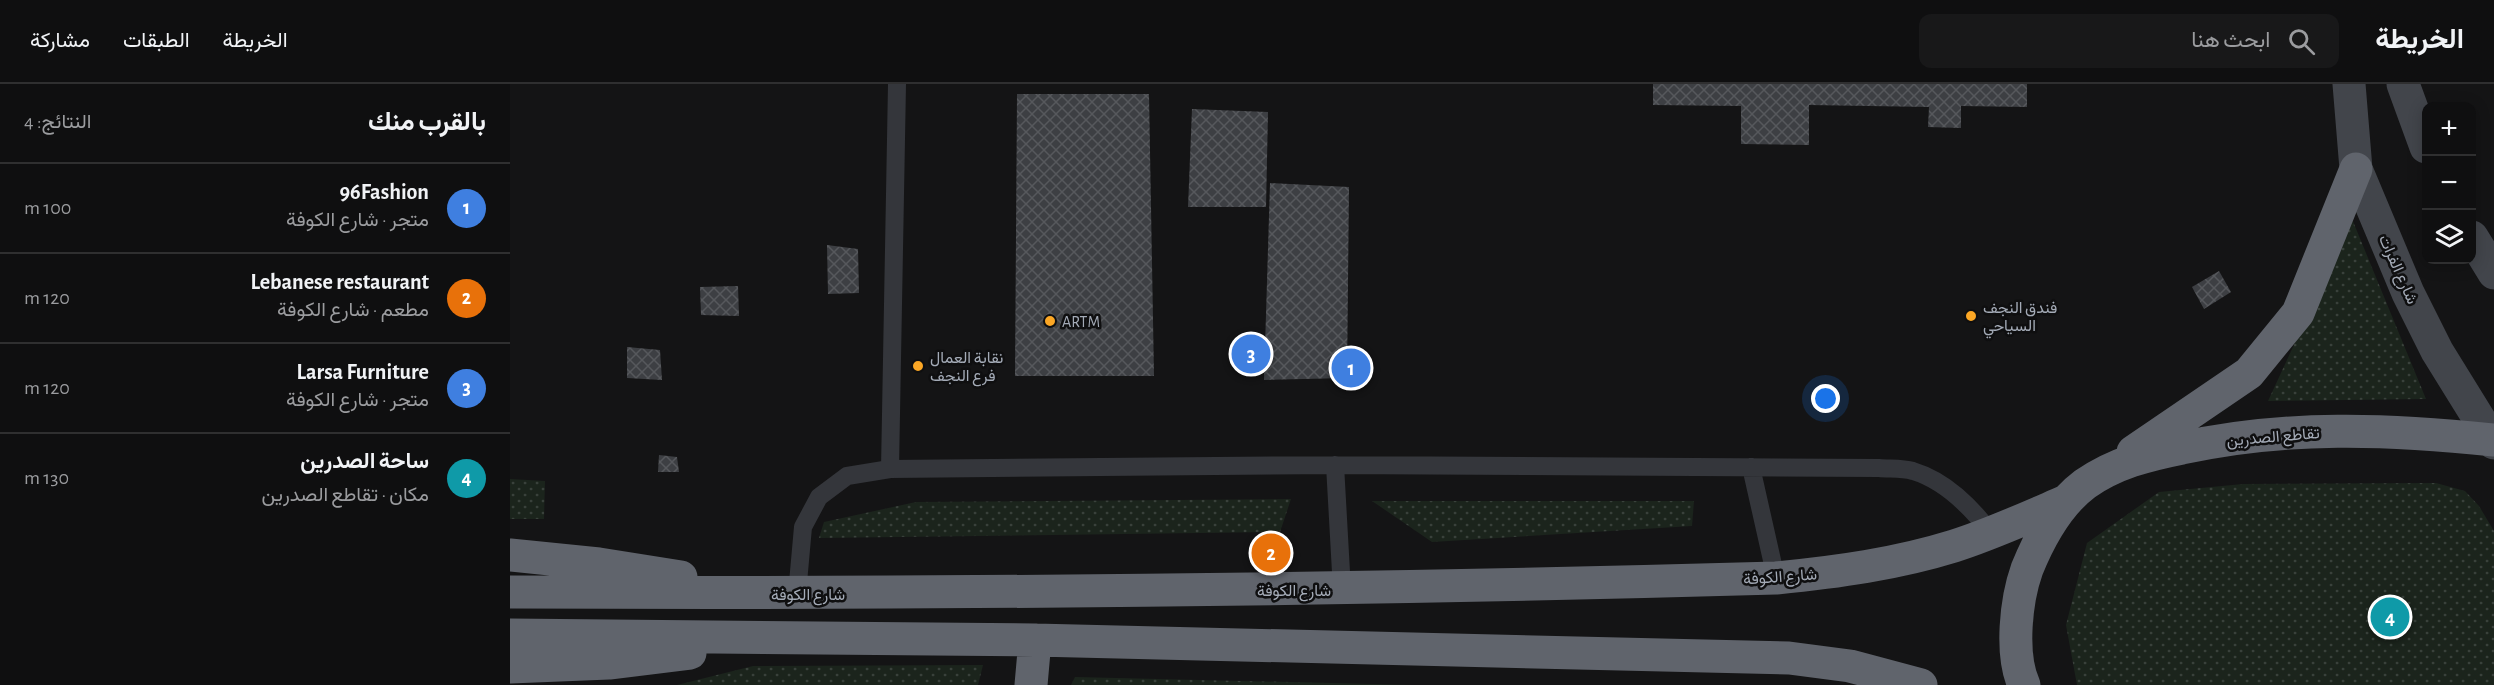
<!DOCTYPE html>
<html lang="ar">
<meta charset="utf-8">
<style>
body{margin:0;font-family:"Alegreya Sans",Vazirmatn,sans-serif;background:#181819;color:#f1f3f6;direction:rtl}
.controls{position:absolute;right:18px;top:18px;display:grid;overflow:hidden;border-radius:12px;box-shadow:0 3px 15px #0003}
.controls button{width:54px;height:54px;display:grid;place-items:center;padding:0;border:0;border-bottom:2px solid #2f2f30;background:#0f0f10;color:#f1f3f6;font:30px sans-serif}
.you{position:absolute;left:1316px;top:315px;width:21px;height:21px;margin:-15px;border:4px solid #fff;border-radius:50%;background:#1a73e8;box-shadow:0 0 0 9px #1a73e833}
.badge{display:grid;place-items:center;width:39px;height:39px;border-radius:50%;background:#fca725;color:#fff;font-size:20px;font-weight:700}
.pin{position:absolute;translate:-50% -50%;border:3px solid #fff;box-shadow:0 2px 6px #0006}
.list{margin:0;padding:0;list-style:none}
h2{display:flex;justify-content:space-between;align-items:center;height:78px;margin:0;padding:0 24px;font-size:26px}
h2 small{font-size:20px;font-weight:400;color:#9b9c9f}
.list li{display:grid;grid-template-columns:39px 1fr auto;gap:18px;align-items:center;box-sizing:border-box;height:90px;padding:0 24px;border-top:2px solid #2f2f30}
.list b{display:block;font-size:22px;white-space:nowrap}
.list p{margin:0;font-size:20px;white-space:nowrap;color:#9b9c9f}
.list em{font-size:20px;font-style:normal;color:#9b9c9f}
.icon{flex:none;width:33px;height:33px;fill:none;stroke:currentColor;stroke-width:2;stroke-linecap:round;stroke-linejoin:round}
.map{position:relative;flex:none;width:1984px;height:601px;overflow:hidden;direction:ltr}
header{display:flex;align-items:center;gap:36px;box-sizing:border-box;height:84px;padding:0 30px;background:#0f0f10;border-bottom:2px solid #2f2f30}
header strong{font-size:28px}
nav{display:flex;gap:33px;margin-inline-start:auto;font-size:21px}
.search{width:420px;height:54px;background:#181819;display:flex;align-items:center;gap:15px;box-sizing:border-box;padding:0 21px;border-radius:12px;color:#9b9c9f;font-size:22px}
main{display:flex}
aside{flex:1;background:#0f0f10}
.map>svg:first-child{display:block}
.grass{fill:url(#grass-dots)}
.building{fill:url(#building-cross-hatch)}
.lines{fill:none;stroke-linecap:round;stroke-linejoin:round}
.lane{stroke:#34363b;stroke-width:18}
.secondary{stroke:#42454b;stroke-width:33}
.highway{stroke:#60646c;stroke-width:33}
.poi-dot{fill:#fca725;stroke:#0f0f10;stroke-width:2}
.labels{text-anchor:middle;stroke-width:5;stroke-linejoin:round;paint-order:stroke}
.street-label{font-size:16px;fill:#a4abb7;stroke:#0f0f10}
.poi-label{font-size:16px;fill:#a4abb7;stroke:#0f0f10;text-anchor:start}
</style>
<header>
<strong>الخريطة</strong>
<div class="search"><svg class="icon" aria-label="search" viewBox="0 0 24 24"><circle cx="10" cy="10" r="6"/><path d="M15 15l6 6"/></svg>ابحث هنا</div>
<nav><a>الخريطة</a><a>الطبقات</a><a>مشاركة</a></nav>
</header>
<main>
<div class="map">
<svg width="1984" height="601" viewBox="0 0 1984 601">
<defs>
<pattern id="grass-dots" width="8" height="8" patternUnits="userSpaceOnUse" patternTransform="scale(1.5)"><rect width="8" height="8" fill="#1b241c"/><path d="M2 2h.1M6 6h.1" fill="none" stroke="#39413b" stroke-width="1.8" stroke-linecap="round"/></pattern>
<pattern id="building-cross-hatch" width="8" height="8" patternUnits="userSpaceOnUse" patternTransform="scale(1.5)"><rect width="8" height="8" fill="#3d3f43"/><path d="M0 0l8 8M0 8l8-8" fill="none" stroke="#56585c"/></pattern>
</defs>
<rect width="100%" height="100%" fill="#141415"/>
<path class="grass" d="M1842,135L1916,315L1758,317Z
M0,395L35,397L34,435H0Z
M1926,399L1955,407L1969,422L1984,447V601H1567L1556,541L1577,459L1649,408L1733,400Z
M781,415L770,448L309,454L314,438L406,418Z
M862,417H1184L1182,442L922,458Z
M473,581L468,601H167L243,582Z
M565,593L904,601H561Z"/>
<path class="building" d="M1143,0H1517V23L1451,22V44L1418,43L1419,23L1299,21V61L1231,60V22L1143,21Z
M507,10H639L644,292H505Z
M682,25L758,28L756,123H678Z
M760,99L839,103L837,294L754,296Z
M317,161L348,165L349,209L318,210Z
M1709,187L1721,208L1694,225L1682,203Z
M228,202L229,232L191,231L190,203Z
M117,263L150,266L152,296L117,294Z
M149,371L167,373L169,388H148Z"/>
<g class="lines">
<path class="lane" d="M825,381L832,506
M1241,383L1266,494
M380,385L387,0
M287,510L293,443L309,413L337,392L380,385L825,381L1369,384C1380,385 1392,384 1403,387C1436,397 1461,423 1481,449"/>
<path class="secondary" d="M1839,0L1846,85L1898,209L1927,267L1984,359
M1893,0L1916,63
M1962,153L1984,189"/>
<path class="highway" d="M1623,368L1739,289L1788,229L1846,85
M0,471L89,480L171,493
M0,508C422,510 844,506 1266,494C1327,488 1386,480 1444,462C1482,450 1519,433 1556,417
M0,551L525,556L1279,574L1340,582L1411,601
M0,583L99,579L180,569
M521,601L525,556
M1514,601C1500,570 1506,516 1517,485C1530,453 1547,421 1575,400C1605,379 1637,371 1672,364C1775,341 1880,345 1984,356"/>
</g>
<g class="poi-dot">
<circle cx="1461" cy="232" r="6"/>
<circle cx="540" cy="237" r="6"/>
<circle cx="408" cy="282" r="6"/>
</g>
<g class="labels">
<g class="street-label">
<text transform="translate(1889 185) rotate(66)" y="6">شارع الفرات</text>
<text transform="translate(1763 352) rotate(-5)" y="6">تقاطع الصدرين</text>
<text transform="translate(1270 492) rotate(-4)" y="6">شارع الكوفة</text>
<text x="784" y="512">شارع الكوفة</text>
<text x="298" y="516">شارع الكوفة</text>
</g>
<g class="poi-label">
<text x="1473" y="229">فندق النجف<tspan x="1473" dy="18">السياحي</tspan></text>
<text x="552" y="243">ARTM</text>
<text x="420" y="279">نقابة العمال<tspan x="420" dy="18">فرع النجف</tspan></text>
</g>
</g>
</svg>
<div class="controls">
<button>+</button>
<button>−</button>
<button><svg class="icon" aria-label="layers" viewBox="0 0 24 24"><path d="M12 4l9 5-9 5-9-5zM3 14l9 5 9-5"/></svg></button>
</div>
<div class="you"></div>
<div class="pin badge" style="left:841px;top:284px;background:#3f7fe0">1</div>
<div class="pin badge" style="left:761px;top:469px;background:#e8710a">2</div>
<div class="pin badge" style="left:741px;top:270px;background:#3f7fe0">3</div>
<div class="pin badge" style="left:1880px;top:533px;background:#0f9aa8">4</div>
</div>
<aside>
<h2>بالقرب منك<small>النتائج: 4</small></h2>
<ul class="list">
<li><span class="badge" style="background:#3f7fe0">1</span><div><b>96Fashion</b><p>متجر · شارع الكوفة</p></div><em>100 m</em></li>
<li><span class="badge" style="background:#e8710a">2</span><div><b>Lebanese restaurant</b><p>مطعم · شارع الكوفة</p></div><em>120 m</em></li>
<li><span class="badge" style="background:#3f7fe0">3</span><div><b>Larsa Furniture</b><p>متجر · شارع الكوفة</p></div><em>120 m</em></li>
<li><span class="badge" style="background:#0f9aa8">4</span><div><b>ساحة الصدرين</b><p>مكان · تقاطع الصدرين</p></div><em>130 m</em></li>
</ul>
</aside>
</main>
